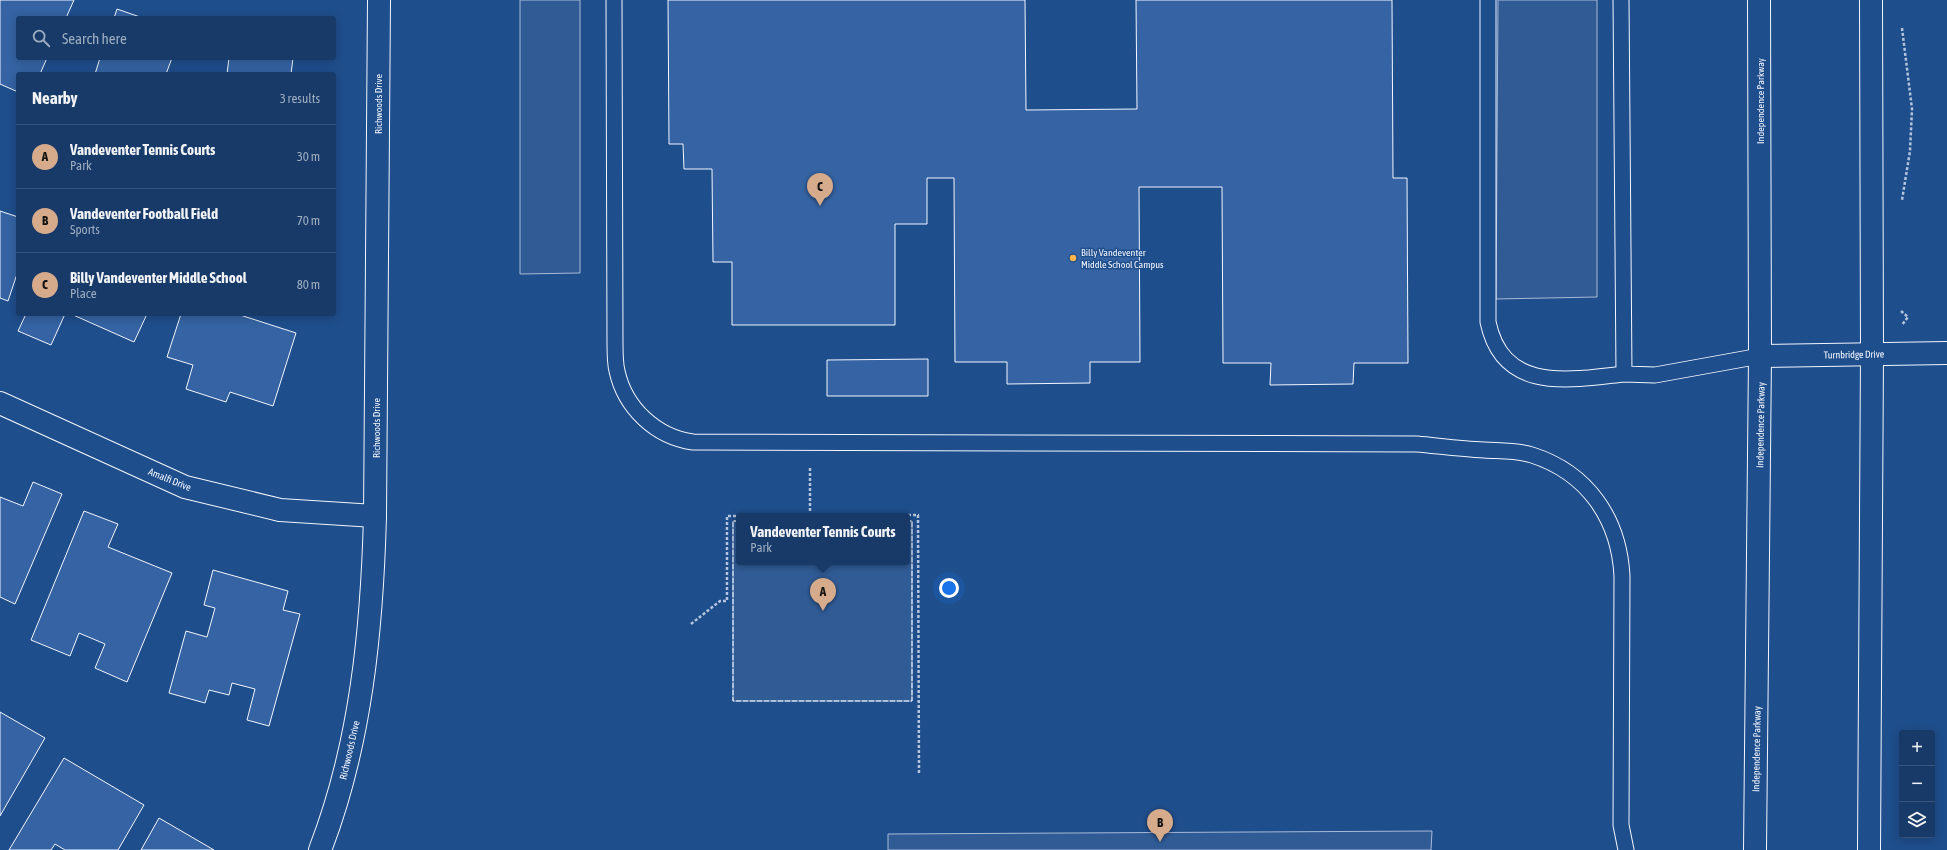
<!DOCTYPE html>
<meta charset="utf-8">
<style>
body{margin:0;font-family:"Asap Condensed",sans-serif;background:#20416f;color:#f1f3f6}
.controls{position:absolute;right:12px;bottom:12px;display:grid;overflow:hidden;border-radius:4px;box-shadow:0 2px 10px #0003}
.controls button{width:36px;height:36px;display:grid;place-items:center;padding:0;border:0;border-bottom:1px solid #36547d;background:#173a69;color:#f1f3f6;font:20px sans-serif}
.you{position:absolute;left:949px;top:588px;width:14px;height:14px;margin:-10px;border:3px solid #fff;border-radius:50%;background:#1a73e8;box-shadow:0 0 0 6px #1a73e833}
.badge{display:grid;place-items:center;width:26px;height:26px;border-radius:50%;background:#d6ab8b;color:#111;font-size:13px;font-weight:700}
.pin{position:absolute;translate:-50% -33px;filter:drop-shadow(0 1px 2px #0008)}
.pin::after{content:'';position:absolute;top:21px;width:14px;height:12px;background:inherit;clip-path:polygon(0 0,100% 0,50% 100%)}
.popup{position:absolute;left:736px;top:513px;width:174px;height:52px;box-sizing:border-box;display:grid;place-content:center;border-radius:4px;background:#173a69;filter:drop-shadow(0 1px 3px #0005);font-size:13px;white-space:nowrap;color:#9eadc0}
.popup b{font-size:15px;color:#f1f3f6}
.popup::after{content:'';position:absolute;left:50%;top:100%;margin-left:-8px;border:8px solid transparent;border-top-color:#173a69}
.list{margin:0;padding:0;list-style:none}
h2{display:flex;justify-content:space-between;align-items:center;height:52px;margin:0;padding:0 16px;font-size:17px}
h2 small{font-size:13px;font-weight:400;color:#9eadc0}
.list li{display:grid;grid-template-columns:26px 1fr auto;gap:12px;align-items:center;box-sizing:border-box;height:64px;padding:0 16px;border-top:1px solid #36547d}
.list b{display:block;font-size:15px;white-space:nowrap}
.list p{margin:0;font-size:13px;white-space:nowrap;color:#9eadc0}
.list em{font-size:13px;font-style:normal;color:#9eadc0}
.icon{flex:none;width:22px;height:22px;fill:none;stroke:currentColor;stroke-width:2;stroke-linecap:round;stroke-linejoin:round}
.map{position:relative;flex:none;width:1947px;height:850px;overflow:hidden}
.search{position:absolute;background:#173a69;box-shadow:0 2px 10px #0003;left:16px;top:16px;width:320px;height:44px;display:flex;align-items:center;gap:10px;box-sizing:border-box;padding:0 14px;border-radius:4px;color:#9eadc0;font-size:15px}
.panel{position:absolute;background:#173a69;box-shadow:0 2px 10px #0003;left:16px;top:72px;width:320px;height:244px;border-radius:4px}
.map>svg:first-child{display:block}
.built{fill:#305b95;stroke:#a8bbd7}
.building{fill:#3563a3;stroke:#f2f6ff}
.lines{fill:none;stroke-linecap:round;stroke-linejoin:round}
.service-casing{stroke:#f2f6ff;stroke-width:17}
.minor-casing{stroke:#f2f6ff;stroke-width:24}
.tertiary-casing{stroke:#f2f6ff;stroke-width:24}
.secondary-casing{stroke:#f2f6ff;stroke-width:24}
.path{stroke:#b3c4dc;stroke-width:2.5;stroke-dasharray:3 2;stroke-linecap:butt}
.service{stroke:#1f4e8c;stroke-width:15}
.minor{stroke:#1f4e8c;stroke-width:22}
.tertiary{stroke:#1f4e8c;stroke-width:22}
.secondary{stroke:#1f4e8c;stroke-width:22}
.fence{stroke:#f2f6ff;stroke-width:1;stroke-dasharray:5 2;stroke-linecap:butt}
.poi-dot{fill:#ffb74d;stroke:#1f4e8c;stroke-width:1.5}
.labels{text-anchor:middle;stroke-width:3;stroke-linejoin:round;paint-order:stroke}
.street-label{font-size:10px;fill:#f2f6ff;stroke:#1f4e8c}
.poi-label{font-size:10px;fill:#f2f6ff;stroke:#1f4e8c;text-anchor:start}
</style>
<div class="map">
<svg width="1947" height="850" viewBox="0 0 1947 850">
<rect width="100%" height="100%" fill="#1f4e8c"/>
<path class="built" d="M520,0H580V273L520,274Z
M1498,0H1597V297L1496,299Z
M733,521H739V562H907V521H912V701H733Z
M1432,831L1431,850H888V834Z"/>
<path class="building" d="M0,0H74L66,18H18V58H47L40,74H18V92L0,84Z
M668,0H1025L1026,110L1137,109L1136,0H1392L1393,178H1407L1408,363H1354L1353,384L1270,385L1271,363H1223L1222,187H1139L1140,362H1090V383L1007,384V362H955L954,178H927V224H895V325H732V262H713L712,169H684L683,144H669Z
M117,9L143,18H114Z
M100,58H172L166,74H95Z
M229,58H293L291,74H227Z
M0,211L18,217V271L8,301L0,298Z
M26,314H65L51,345L18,331Z
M71,314H147L134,342Z
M181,314H237L296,333L273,406L230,392L226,402L186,389L193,365L167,357Z
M928,359V396H827V360Z
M33,482L62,494L15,604L0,597V497L23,506Z
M84,511L118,524L108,547L172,573L127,682L95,668L105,644L79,633L70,656L31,640Z
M213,570L288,591L283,610L300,614L269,726L247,720L255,689L232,683L229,695L209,690L205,703L169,693L186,631L207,637L215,608L204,605Z
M0,712L45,738L0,816Z
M64,758L144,805L118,850H65L55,844L51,850H9Z
M159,818L214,850H141Z"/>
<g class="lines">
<defs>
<path id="service" d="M614,0L615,344C615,353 615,363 617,371C625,408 656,437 693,442L1417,444C1439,446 1461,449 1484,450C1500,451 1516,450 1532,455C1588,473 1619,519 1622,576L1621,825L1626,850
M1488,0V322C1503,393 1568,380 1624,374L1621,0
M1624,374L1655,375L1760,356"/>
<path id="minor" d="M1760,356L1947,353
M0,403L185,487L280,510L375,516"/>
<path id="tertiary" d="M320,850C361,744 372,629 375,516L379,0"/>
<path id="secondary" d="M1755,850L1760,356L1759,0
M1869,850L1872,354L1871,0"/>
</defs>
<use href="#service" class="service-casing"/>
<use href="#minor" class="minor-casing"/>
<use href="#tertiary" class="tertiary-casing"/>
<use href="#secondary" class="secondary-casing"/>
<path class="path" d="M1902,28L1912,109L1910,151L1902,200
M1901,311L1908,317L1902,325
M810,516V468
M691,624L720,601H727V516L918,515L919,775"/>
<use href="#service" class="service"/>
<use href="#minor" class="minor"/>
<use href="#tertiary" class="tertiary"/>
<use href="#secondary" class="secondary"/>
<path class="fence" d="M739,521H733V701H912V521H907"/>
</g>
<circle class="poi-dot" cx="1073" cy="258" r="4"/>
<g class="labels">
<g class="street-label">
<text transform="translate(1760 101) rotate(-90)" y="4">Independence Parkway</text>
<text transform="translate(378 104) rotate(-90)" y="4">Richwoods Drive</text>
<text transform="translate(1854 354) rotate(-1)" y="4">Turnbridge Drive</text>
<text transform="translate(1760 425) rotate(-89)" y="4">Independence Parkway</text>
<text transform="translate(376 428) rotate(-90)" y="4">Richwoods Drive</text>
<text transform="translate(170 479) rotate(22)" y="4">Amalfi Drive</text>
<text transform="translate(1756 749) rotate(-89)" y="4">Independence Parkway</text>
<text transform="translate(349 750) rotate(-77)" y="4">Richwoods Drive</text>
</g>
<g class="poi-label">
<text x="1081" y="256">Billy Vandeventer<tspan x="1081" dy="12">Middle School Campus</tspan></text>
</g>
</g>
</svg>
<div class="controls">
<button>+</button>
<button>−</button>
<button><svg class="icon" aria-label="layers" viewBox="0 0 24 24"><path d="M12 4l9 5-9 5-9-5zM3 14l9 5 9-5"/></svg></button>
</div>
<div class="you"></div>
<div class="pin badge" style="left:823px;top:611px">A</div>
<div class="popup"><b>Vandeventer Tennis Courts</b>Park</div>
<div class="pin badge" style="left:1160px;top:842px">B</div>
<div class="pin badge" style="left:820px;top:206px">C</div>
<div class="search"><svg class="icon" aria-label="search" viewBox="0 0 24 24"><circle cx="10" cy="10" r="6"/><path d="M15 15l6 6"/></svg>Search here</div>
<section class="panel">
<h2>Nearby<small>3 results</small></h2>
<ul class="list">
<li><span class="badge">A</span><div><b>Vandeventer Tennis Courts</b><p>Park</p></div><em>30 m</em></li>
<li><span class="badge">B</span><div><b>Vandeventer Football Field</b><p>Sports</p></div><em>70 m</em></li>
<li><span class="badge">C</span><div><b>Billy Vandeventer Middle School</b><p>Place</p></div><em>80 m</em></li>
</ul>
</section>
</div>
